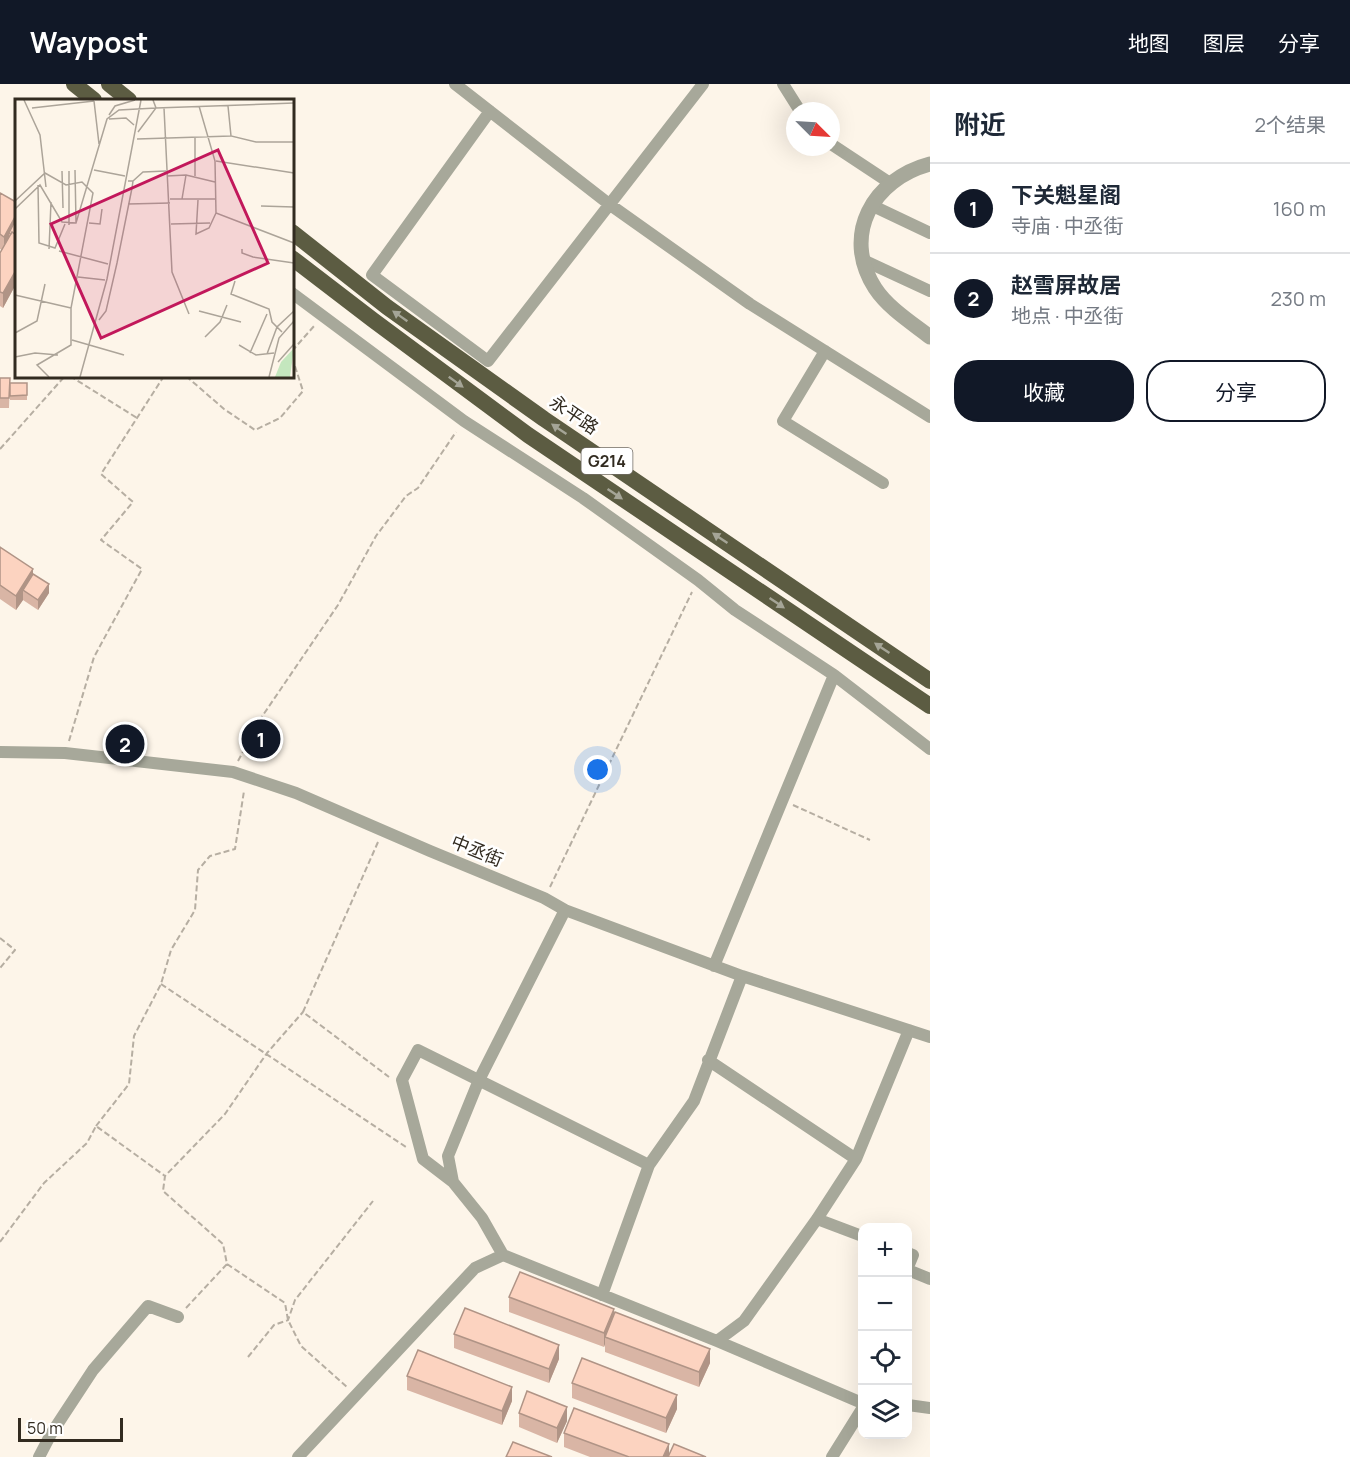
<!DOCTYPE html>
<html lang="zh">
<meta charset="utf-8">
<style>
body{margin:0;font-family:Manrope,"Noto Sans SC",sans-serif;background:#f2f2f3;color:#1f2937}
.controls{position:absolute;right:18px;bottom:18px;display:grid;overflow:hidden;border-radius:12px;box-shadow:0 6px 24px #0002}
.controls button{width:54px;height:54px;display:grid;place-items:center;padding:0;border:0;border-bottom:2px solid #e0e1e3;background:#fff;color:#1f2937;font:30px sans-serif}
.compass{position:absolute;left:786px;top:18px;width:54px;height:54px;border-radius:50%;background:#fff;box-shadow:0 6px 24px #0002;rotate:114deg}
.scale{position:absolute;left:18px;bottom:15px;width:105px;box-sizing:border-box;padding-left:6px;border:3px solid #322b20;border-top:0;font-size:16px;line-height:21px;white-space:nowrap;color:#322b20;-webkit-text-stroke:4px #fff;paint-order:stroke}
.you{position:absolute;left:598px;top:686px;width:21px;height:21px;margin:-15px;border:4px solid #fff;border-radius:50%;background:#1a73e8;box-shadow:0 0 0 9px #1a73e833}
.badge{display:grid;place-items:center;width:39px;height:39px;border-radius:50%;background:#111827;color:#fff;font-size:20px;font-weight:700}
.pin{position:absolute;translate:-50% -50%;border:3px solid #fff;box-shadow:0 2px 6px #0006}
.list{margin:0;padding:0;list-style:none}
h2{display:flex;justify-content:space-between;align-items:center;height:78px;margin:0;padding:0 24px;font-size:26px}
h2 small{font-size:20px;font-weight:400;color:#747a83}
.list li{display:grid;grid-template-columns:39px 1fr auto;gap:18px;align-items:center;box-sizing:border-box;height:90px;padding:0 24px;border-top:2px solid #e0e1e3}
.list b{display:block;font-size:22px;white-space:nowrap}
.list p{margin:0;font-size:20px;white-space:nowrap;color:#747a83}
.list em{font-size:20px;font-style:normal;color:#747a83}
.actions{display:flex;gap:12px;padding:18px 24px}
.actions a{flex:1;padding:14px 0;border:2px solid #111827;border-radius:24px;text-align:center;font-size:21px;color:#111827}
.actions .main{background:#111827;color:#fff}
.icon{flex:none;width:33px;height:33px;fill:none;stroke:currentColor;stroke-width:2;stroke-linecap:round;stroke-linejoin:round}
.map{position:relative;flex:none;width:930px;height:1373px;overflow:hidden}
header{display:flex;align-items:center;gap:36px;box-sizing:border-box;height:84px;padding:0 30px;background:#111827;color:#fff}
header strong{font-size:28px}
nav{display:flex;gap:33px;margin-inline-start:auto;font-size:21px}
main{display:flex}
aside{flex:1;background:#fff}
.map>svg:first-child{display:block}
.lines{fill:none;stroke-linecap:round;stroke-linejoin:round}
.path{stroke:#b6aea2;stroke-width:2;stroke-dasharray:6 3;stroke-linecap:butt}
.minor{stroke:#a7a89a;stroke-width:12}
.tertiary{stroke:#a7a89a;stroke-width:15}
.trunk{stroke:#5c5c42;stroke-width:16}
.wall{fill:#d9b5a5}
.shaded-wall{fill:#b09486}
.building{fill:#fcd3c0;stroke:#b09486;stroke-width:1.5}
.oneway{fill:#a5a597}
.labels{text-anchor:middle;stroke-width:5;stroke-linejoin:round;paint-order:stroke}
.shield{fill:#fff;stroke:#706b63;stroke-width:1.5}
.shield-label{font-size:16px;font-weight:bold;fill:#322b20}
.street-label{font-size:18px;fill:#322b20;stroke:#fff}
.inset-road{fill:none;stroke:#aca499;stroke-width:1.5}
.view{fill:#c2185b;fill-opacity:0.15;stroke:#c2185b;stroke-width:3}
.inset-edge{fill:none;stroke:#322b20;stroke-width:3}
</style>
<header>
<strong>Waypost</strong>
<nav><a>地图</a><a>图层</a><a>分享</a></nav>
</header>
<main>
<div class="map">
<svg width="930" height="1373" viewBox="0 0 930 1373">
<rect width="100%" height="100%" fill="#fdf5e9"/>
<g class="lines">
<path class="path" d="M292,267L315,241
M70,292L137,334
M186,292L224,325L255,346L280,334L303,307L292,273
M0,365L65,292
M259,637L338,521L376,452L406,412L418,404L456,348
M69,657L94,573L142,485L101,456L133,418L101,390L164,292
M238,677L251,653
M793,721L870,756
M378,758L303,928L389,993
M550,803L692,508
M0,854L15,866L0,884
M161,900L406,1063
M96,1042L129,1000L134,952L161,900L171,866L195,826L198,786L210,772L235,765L244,707
M0,1158L44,1099L87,1059L96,1042L165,1092
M227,1180L285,1219L288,1236L301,1262L347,1303
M186,1224L227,1180L223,1160L163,1107L165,1092L225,1030L267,969L303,928
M248,1273L274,1241L288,1236L295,1216L373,1117"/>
<path class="minor" d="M455,0L609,120L750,220L930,333
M783,0L800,27
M490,27L372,191L488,277L703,0
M831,60L890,99
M871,121L930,149
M863,176L930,207
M292,209L464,337L583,414L698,496L735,526L834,591L930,665
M825,267L783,337L883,399
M0,668L65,669L233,688L296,709L430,767L544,814L565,826L742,892L930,953
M714,882L834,591
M708,976L856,1075
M453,1098L448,1072L479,996L565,826
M817,1135L862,1152
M908,1169L913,1171L908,1183
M503,1171L482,1134L453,1098L423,1075L402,996L418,966L649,1081
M908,1186L930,1195
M602,1211L649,1081L694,1017L742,892
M717,1257L744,1237L817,1135L856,1075L909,946
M908,1321L930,1324
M39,1373L51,1350L93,1286L148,1222L178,1233
M298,1373L475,1184L503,1171L717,1257L862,1319
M832,1373L862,1325"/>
<path class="tertiary" d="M930,80C873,95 841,151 875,204C888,224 912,239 930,253"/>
<path class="trunk" d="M74,0L94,16
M109,0L129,16
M292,148L387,223L544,335L930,597
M292,174L373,236L528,351L930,622"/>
</g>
<path class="wall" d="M0,109L16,118V200L3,224L0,222V169L2,166L0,165Z
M0,294H10L9,324H0Z
M10,299H27V316H10Z
M0,463L33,490L49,509L38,526L23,516L16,526L0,515Z
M250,649L272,652L266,666L250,658Z
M509,1213L614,1231L710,1279L699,1303L605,1268V1260L604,1263L509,1228Z
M454,1250L559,1275L549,1299L454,1264Z
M407,1292L512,1317L502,1341L407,1306Z
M572,1299L677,1325L666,1349L572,1314Z
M519,1329L567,1337L557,1359L519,1343Z
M564,1349L669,1372L706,1373H590L564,1363Z"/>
<path class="shaded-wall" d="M16,131V145L9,149V158L4,167V153Z
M16,186V200L3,224V209Z
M33,485V499L23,506V516L16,526V512Z
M49,500V509L38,526V516Z
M272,643V652L266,666V656Z
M614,1225V1239L605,1253V1260L604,1263V1249Z
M559,1261V1275L549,1299V1285Z
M710,1265V1279L699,1303V1288Z
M512,1303V1317L502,1341V1327Z
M677,1311V1325L666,1349V1334Z
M567,1323V1337L557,1359V1344Z
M669,1360V1373H663Z"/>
<path class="building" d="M0,109L16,118V131L4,153L0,150Z
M16,135V151L12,148L11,150L9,149Z
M12,148L16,151V186L3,209L0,208V169Z
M0,294H10L9,314H0Z
M10,299H27V311L10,312Z
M0,463L33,485L16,512L0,501Z
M33,490L49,500L38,516L23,506Z
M257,635L272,643L266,656L250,649Z
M520,1188L614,1225L604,1249L509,1213Z
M465,1224L559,1261L549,1285L454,1250Z
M615,1228L710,1265L699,1288L605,1253Z
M418,1266L512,1303L502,1327L407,1292Z
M582,1274L677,1311L666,1334L572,1299Z
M527,1307L567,1323L557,1344L519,1329Z
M574,1324L669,1360L663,1373H629L564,1349Z
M513,1358L552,1373H506Z
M674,1360L706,1373H668Z"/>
<defs><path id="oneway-solid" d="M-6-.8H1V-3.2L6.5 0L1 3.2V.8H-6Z" transform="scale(1.5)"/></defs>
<g class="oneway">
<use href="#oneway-solid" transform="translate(400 232) rotate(-145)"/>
<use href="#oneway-solid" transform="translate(456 298) rotate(36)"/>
<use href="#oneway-solid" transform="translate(559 345) rotate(-146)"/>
<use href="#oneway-solid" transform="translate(615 410) rotate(34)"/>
<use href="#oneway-solid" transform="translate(720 454) rotate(-146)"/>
<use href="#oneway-solid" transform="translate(777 519) rotate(34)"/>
<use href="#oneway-solid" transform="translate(882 564) rotate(-146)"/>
</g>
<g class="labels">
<rect class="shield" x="581.5" y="364" width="51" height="26" rx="4.5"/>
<g class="shield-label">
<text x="607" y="383">G214</text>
</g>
<g class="street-label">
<text transform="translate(574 331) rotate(34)" y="6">永平路</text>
<text transform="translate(477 767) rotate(22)" y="6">中丞街</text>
</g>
</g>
<g transform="translate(15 15)">
<rect width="279" height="279" fill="#fdf5e9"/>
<path d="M279,249L275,278H260L266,263Z" fill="#c4e7be"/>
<path class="inset-road" d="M9,1L25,36L31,88M79,2L84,45M184,7L200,62L201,114L279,144M213,7L216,37L241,43H279M17,9L79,2M141,9L279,4M149,9L157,173L174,215M94,16L100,7L120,1M94,20L111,19L119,26M123,33L141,9L138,1M122,40L216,37M201,62L279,74M60,71L61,123M79,71L110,77M47,72L48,109M152,77L171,76L200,83M180,77V39M118,82L128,73L151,72M23,86L24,144L40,149L50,125M155,100H201M167,100L171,76M183,101L181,135L194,129L201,114M0,102L30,74L51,86L67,83L78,94L56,209V246L22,266L34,278M113,105L155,104M246,107L279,108M0,110L25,86L47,123L61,124L92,20L104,11L141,9M74,124L85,125L87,110M156,125L195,124M54,126V72M34,150L36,103M227,150V154L238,158L279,164M44,152L93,165M63,178L90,181M220,182L216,195L254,210L257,223L267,233M0,196L56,209M184,212L226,223M84,221L91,212L102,164L117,89L118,82H113M0,234L22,222L30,185M190,238L205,223L212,206M57,241L109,256M224,246L241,256L259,254M235,254L252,215M252,255L262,228L279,212M0,258L20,254L43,256M263,263L279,245M65,278L92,180L126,1M254,278L264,239L279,222"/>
<path class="view" d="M203,51L253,164L86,239L36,125Z"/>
<rect width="279" height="279" class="inset-edge"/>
</g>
</svg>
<div class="controls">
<button>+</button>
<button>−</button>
<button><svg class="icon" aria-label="locate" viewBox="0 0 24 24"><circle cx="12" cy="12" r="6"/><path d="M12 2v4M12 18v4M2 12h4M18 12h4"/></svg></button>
<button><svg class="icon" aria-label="layers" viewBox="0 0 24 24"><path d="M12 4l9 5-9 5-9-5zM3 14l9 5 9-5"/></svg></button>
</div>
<svg class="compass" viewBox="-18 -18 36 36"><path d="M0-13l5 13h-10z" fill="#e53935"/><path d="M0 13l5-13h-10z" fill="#747a83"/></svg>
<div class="scale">50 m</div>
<div class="you"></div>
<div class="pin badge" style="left:261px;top:655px">1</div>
<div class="pin badge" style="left:125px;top:660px">2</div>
</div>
<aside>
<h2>附近<small>2个结果</small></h2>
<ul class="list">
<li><span class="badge">1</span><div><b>下关魁星阁</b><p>寺庙 · 中丞街</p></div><em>160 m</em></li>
<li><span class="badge">2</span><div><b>赵雪屏故居</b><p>地点 · 中丞街</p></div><em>230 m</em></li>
</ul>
<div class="actions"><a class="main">收藏</a><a>分享</a></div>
</aside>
</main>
